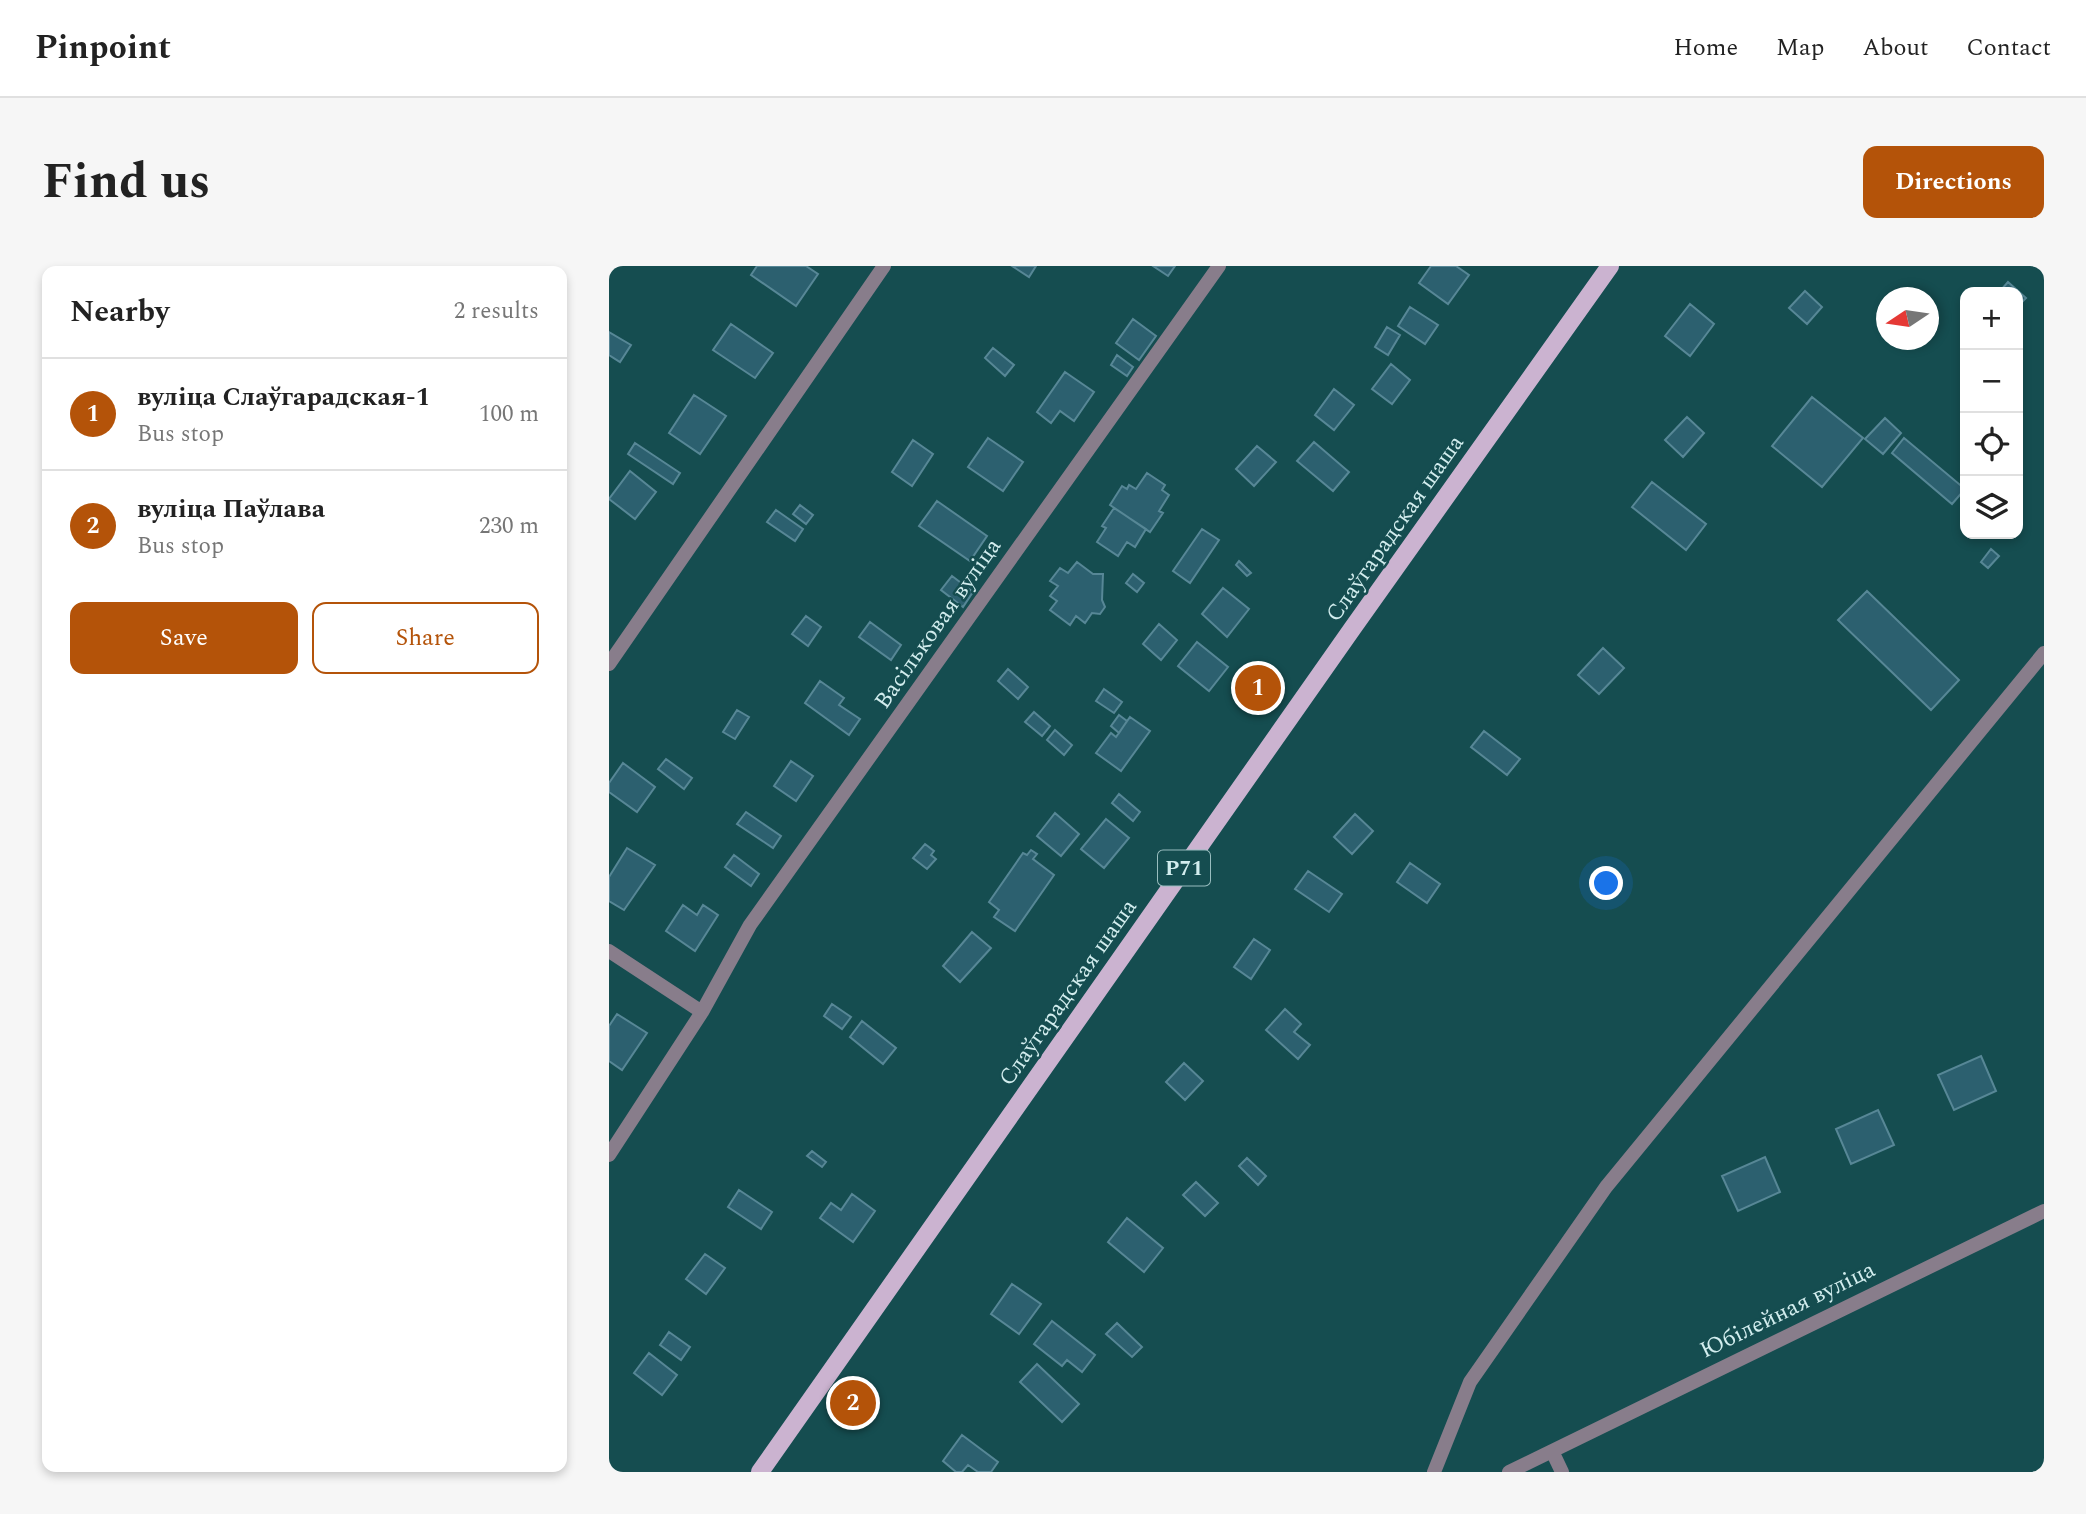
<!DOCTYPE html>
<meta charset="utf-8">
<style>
body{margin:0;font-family:Spectral,serif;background:#f6f6f6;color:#222}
.controls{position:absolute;right:21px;top:21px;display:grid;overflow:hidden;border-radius:14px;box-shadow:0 4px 10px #0003}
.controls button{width:63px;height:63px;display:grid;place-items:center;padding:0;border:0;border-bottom:2px solid #e0e0e0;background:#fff;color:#222;font:35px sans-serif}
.compass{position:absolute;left:1267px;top:21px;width:63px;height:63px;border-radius:50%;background:#fff;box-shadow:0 4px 10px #0003;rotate:257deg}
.you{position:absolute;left:998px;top:618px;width:24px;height:24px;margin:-18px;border:5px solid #fff;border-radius:50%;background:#1a73e8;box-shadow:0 0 0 10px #1a73e833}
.badge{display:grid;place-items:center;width:46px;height:46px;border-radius:50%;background:#b45309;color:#fff;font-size:23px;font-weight:700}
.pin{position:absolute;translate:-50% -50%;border:4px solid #fff;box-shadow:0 2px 7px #0006}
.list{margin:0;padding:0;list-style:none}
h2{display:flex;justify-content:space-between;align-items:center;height:91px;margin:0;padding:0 28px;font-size:30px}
h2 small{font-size:23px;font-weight:400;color:#767676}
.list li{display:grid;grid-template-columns:46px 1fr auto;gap:21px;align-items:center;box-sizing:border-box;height:112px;padding:0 28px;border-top:2px solid #e0e0e0}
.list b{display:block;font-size:26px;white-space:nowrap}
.list p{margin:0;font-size:23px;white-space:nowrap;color:#767676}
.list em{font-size:23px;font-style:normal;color:#767676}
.actions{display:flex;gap:14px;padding:21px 28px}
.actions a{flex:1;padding:16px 0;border:2px solid #b45309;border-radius:14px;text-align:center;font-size:24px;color:#b45309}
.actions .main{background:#b45309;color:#fff}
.icon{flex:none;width:38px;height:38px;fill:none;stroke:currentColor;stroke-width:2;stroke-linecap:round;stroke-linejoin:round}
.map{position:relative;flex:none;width:1435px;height:1206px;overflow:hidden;border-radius:14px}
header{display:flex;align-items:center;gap:42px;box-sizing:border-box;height:98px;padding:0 35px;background:#fff;border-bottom:2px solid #e0e0e0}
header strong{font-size:33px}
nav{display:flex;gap:38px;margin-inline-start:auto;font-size:24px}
.intro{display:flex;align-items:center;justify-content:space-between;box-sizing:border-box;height:168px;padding:0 42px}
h1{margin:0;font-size:49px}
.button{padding:18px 32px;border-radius:14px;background:#b45309;color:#fff;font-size:24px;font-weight:700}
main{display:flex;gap:42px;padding:0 42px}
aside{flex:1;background:#fff;border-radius:14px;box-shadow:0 4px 10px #0003}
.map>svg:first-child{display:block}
.building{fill:#2c606f;stroke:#578796;stroke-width:2}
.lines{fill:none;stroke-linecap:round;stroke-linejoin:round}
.street{stroke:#887d8b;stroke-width:14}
.primary{stroke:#cbb3d0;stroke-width:18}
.labels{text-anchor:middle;stroke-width:5;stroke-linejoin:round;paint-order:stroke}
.shield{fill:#154d50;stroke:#99bdbf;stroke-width:2}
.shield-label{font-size:21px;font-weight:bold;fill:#d2edee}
.street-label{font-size:23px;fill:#d2edee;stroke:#154d50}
</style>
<header>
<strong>Pinpoint</strong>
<nav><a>Home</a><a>Map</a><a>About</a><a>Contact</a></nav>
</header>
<div class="intro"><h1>Find us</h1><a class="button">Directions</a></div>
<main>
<aside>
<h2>Nearby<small>2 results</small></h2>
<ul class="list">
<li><span class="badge">1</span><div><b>вуліца Слаўгарадская-1</b><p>Bus stop</p></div><em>100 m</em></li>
<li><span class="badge">2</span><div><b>вуліца Паўлава</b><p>Bus stop</p></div><em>230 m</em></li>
</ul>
<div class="actions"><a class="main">Save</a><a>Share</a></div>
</aside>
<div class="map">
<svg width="1435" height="1206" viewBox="0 0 1435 1206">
<rect width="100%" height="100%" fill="#154d50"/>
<path class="building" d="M148,0H197L209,8L187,40L142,9Z
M403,0H427L420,11Z
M544,0H566L559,10Z
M822,0H847L860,9L839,38L810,17Z
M1399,16L1417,32L1409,40V26L1391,25Z
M1196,25L1213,41L1198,58L1180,42Z
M1081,38L1105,58L1081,90L1056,70Z
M801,41L829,59L816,78L789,60Z
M524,53L547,70L530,94L507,77Z
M122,58L164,87L146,112L104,84Z
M778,61L791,69L779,89L766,81Z
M0,66L22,79L11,96L0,89Z
M384,82L405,99L396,110L376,92Z
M508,89L524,101L518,110L502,99Z
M782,98L801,114L783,138L763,123Z
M456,106L485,126L465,155L451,145L442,157L428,146Z
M725,123L745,139L725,164L706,149Z
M85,129L117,150L91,188L60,167Z
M1203,131L1254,172L1213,221L1163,180Z
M1078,151L1095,167L1074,191L1056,174Z
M1276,152L1292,167L1274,188L1256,173Z
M379,172L414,196L394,225L359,201Z
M1295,172L1356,223L1343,238L1283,187Z
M304,174L324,188L303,220L283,206Z
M705,176L740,206L724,225L688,195Z
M26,177L71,207L64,218L19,188Z
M648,180L667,196L645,220L627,203Z
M21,205L47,226L26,253L0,233Z
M538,207L556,219L553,224L560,229L550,245L554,247L541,266L501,239L513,220L518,223L520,219L527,223Z
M1043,216L1097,258L1077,284L1023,241Z
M328,235L378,270L361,295L310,260Z
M191,239L204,249L197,258L184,248Z
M505,242L537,263L526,281L518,276L509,290L488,276L497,262L493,260Z
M167,244L194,263L186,275L158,256Z
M593,263L610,274L581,317L564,305Z
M1382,283L1390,290L1379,302L1372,296Z
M630,295L642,307L638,310L627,299Z
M468,296L484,308H494L493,334L496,341L491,348L483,347L476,357L467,350L461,359L441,344L448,335L441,330L449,320L441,315L451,302L459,307Z
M524,308L535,317L528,326L517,317Z
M343,310L364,326L354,341L332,324Z
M614,322L640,343L618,371L593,348Z
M1258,325L1350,414L1322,444L1229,354Z
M197,350L212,361L199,380L183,368Z
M261,356L292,379L282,394L250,371Z
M550,358L568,374L552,394L534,378Z
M588,376L619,401L600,425L569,400Z
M994,382L1015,402L990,428L969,409Z
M399,403L419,421L409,433L389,415Z
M211,415L235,432L230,439L251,453L240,469L196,437Z
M495,423L513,436L505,447L487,435Z
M128,444L140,451L126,473L114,466Z
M425,446L441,460L433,470L416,456Z
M510,449L518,455L510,467L502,460Z
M521,451L541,465L512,505L487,487L502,467L507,471Z
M446,464L463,479L455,489L438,474Z
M875,465L911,493L898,509L862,481Z
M57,493L83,512L75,523L49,503Z
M182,495L204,510L187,535L165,520Z
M14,497L46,521L28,546L0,526V517Z
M510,528L531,546L524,555L503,537Z
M137,546L172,570L164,582L128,558Z
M446,547L470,568L452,590L428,570Z
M746,548L764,565L743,588L725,571Z
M497,553L520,572L495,602L472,583Z
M316,578L325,585L322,589L327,593L318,603L304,592Z
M18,582L46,599L15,644L0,635V611Z
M422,584L428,588L424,593L445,609L406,665L385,651L390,644L380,636L414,587L418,589Z
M125,589L150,608L142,620L116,601Z
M801,597L831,618L818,637L788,616Z
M699,605L733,628L720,646L686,623Z
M74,639L88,649L94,639L109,649L86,685L57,665Z
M363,666L382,682L351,716L334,700Z
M645,673L661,684L642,713L625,701Z
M223,738L242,751L233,763L215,750Z
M676,743L692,758L685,766L701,779L689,793L657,764Z
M8,748L38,767L13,804L0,795V760Z
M253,755L287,782L274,798L241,771Z
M1372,790L1387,825L1345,844L1329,809Z
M575,797L594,815L576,834L557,816Z
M1269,844L1285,879L1242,898L1227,863Z
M203,885L217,896L213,901L198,890Z
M1156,891L1171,926L1129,945L1113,910Z
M638,892L657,910L649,919L630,900Z
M587,916L609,937L596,950L574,929Z
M130,924L163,946L152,963L119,941Z
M243,928L266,945L244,976L211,952L222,937L232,944Z
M518,952L554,982L535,1006L499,976Z
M96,988L116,1002L97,1028L77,1013Z
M403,1018L432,1038L410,1068L382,1048Z
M443,1055L486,1089L473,1106L458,1094L453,1100L425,1078Z
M508,1057L533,1081L523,1091L497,1068Z
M60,1066L81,1081L72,1094L51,1079Z
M40,1087L68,1109L53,1129L25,1107Z
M428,1098L470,1138L453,1156L411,1116Z
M353,1169L389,1196L382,1206H369L359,1199L353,1206H347L334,1195Z"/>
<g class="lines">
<path class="street" d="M0,398L275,0
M0,685L93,746
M0,889L93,746L141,659L610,0
M943,1185L953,1206
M825,1206L861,1116L997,921L1435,387
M900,1206L1435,945"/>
<path class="primary" d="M151,1206L743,363L1001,0"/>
</g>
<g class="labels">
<rect class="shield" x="549" y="584.5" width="52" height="35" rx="5"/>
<g class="shield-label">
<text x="575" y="609">Р71</text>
</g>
<g class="street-label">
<text transform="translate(785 262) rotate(-55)" y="8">Слаўгарадская шаша</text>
<text transform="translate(328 357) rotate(-55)" y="8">Васільковая вуліца</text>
<text transform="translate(458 726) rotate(-55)" y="8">Слаўгарадская шаша</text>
<text transform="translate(1178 1043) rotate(-26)" y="8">Юбілейная вуліца</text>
</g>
</g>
</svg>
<div class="controls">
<button>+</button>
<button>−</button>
<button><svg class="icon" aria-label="locate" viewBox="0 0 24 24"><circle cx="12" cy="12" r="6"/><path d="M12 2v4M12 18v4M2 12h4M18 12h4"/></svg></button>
<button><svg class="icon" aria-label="layers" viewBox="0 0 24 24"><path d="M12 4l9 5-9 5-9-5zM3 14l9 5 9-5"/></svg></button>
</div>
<svg class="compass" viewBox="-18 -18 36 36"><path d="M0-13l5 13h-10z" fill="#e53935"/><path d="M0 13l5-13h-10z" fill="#767676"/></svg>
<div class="you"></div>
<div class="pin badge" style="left:649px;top:422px">1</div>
<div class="pin badge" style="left:244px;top:1137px">2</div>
</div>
</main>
